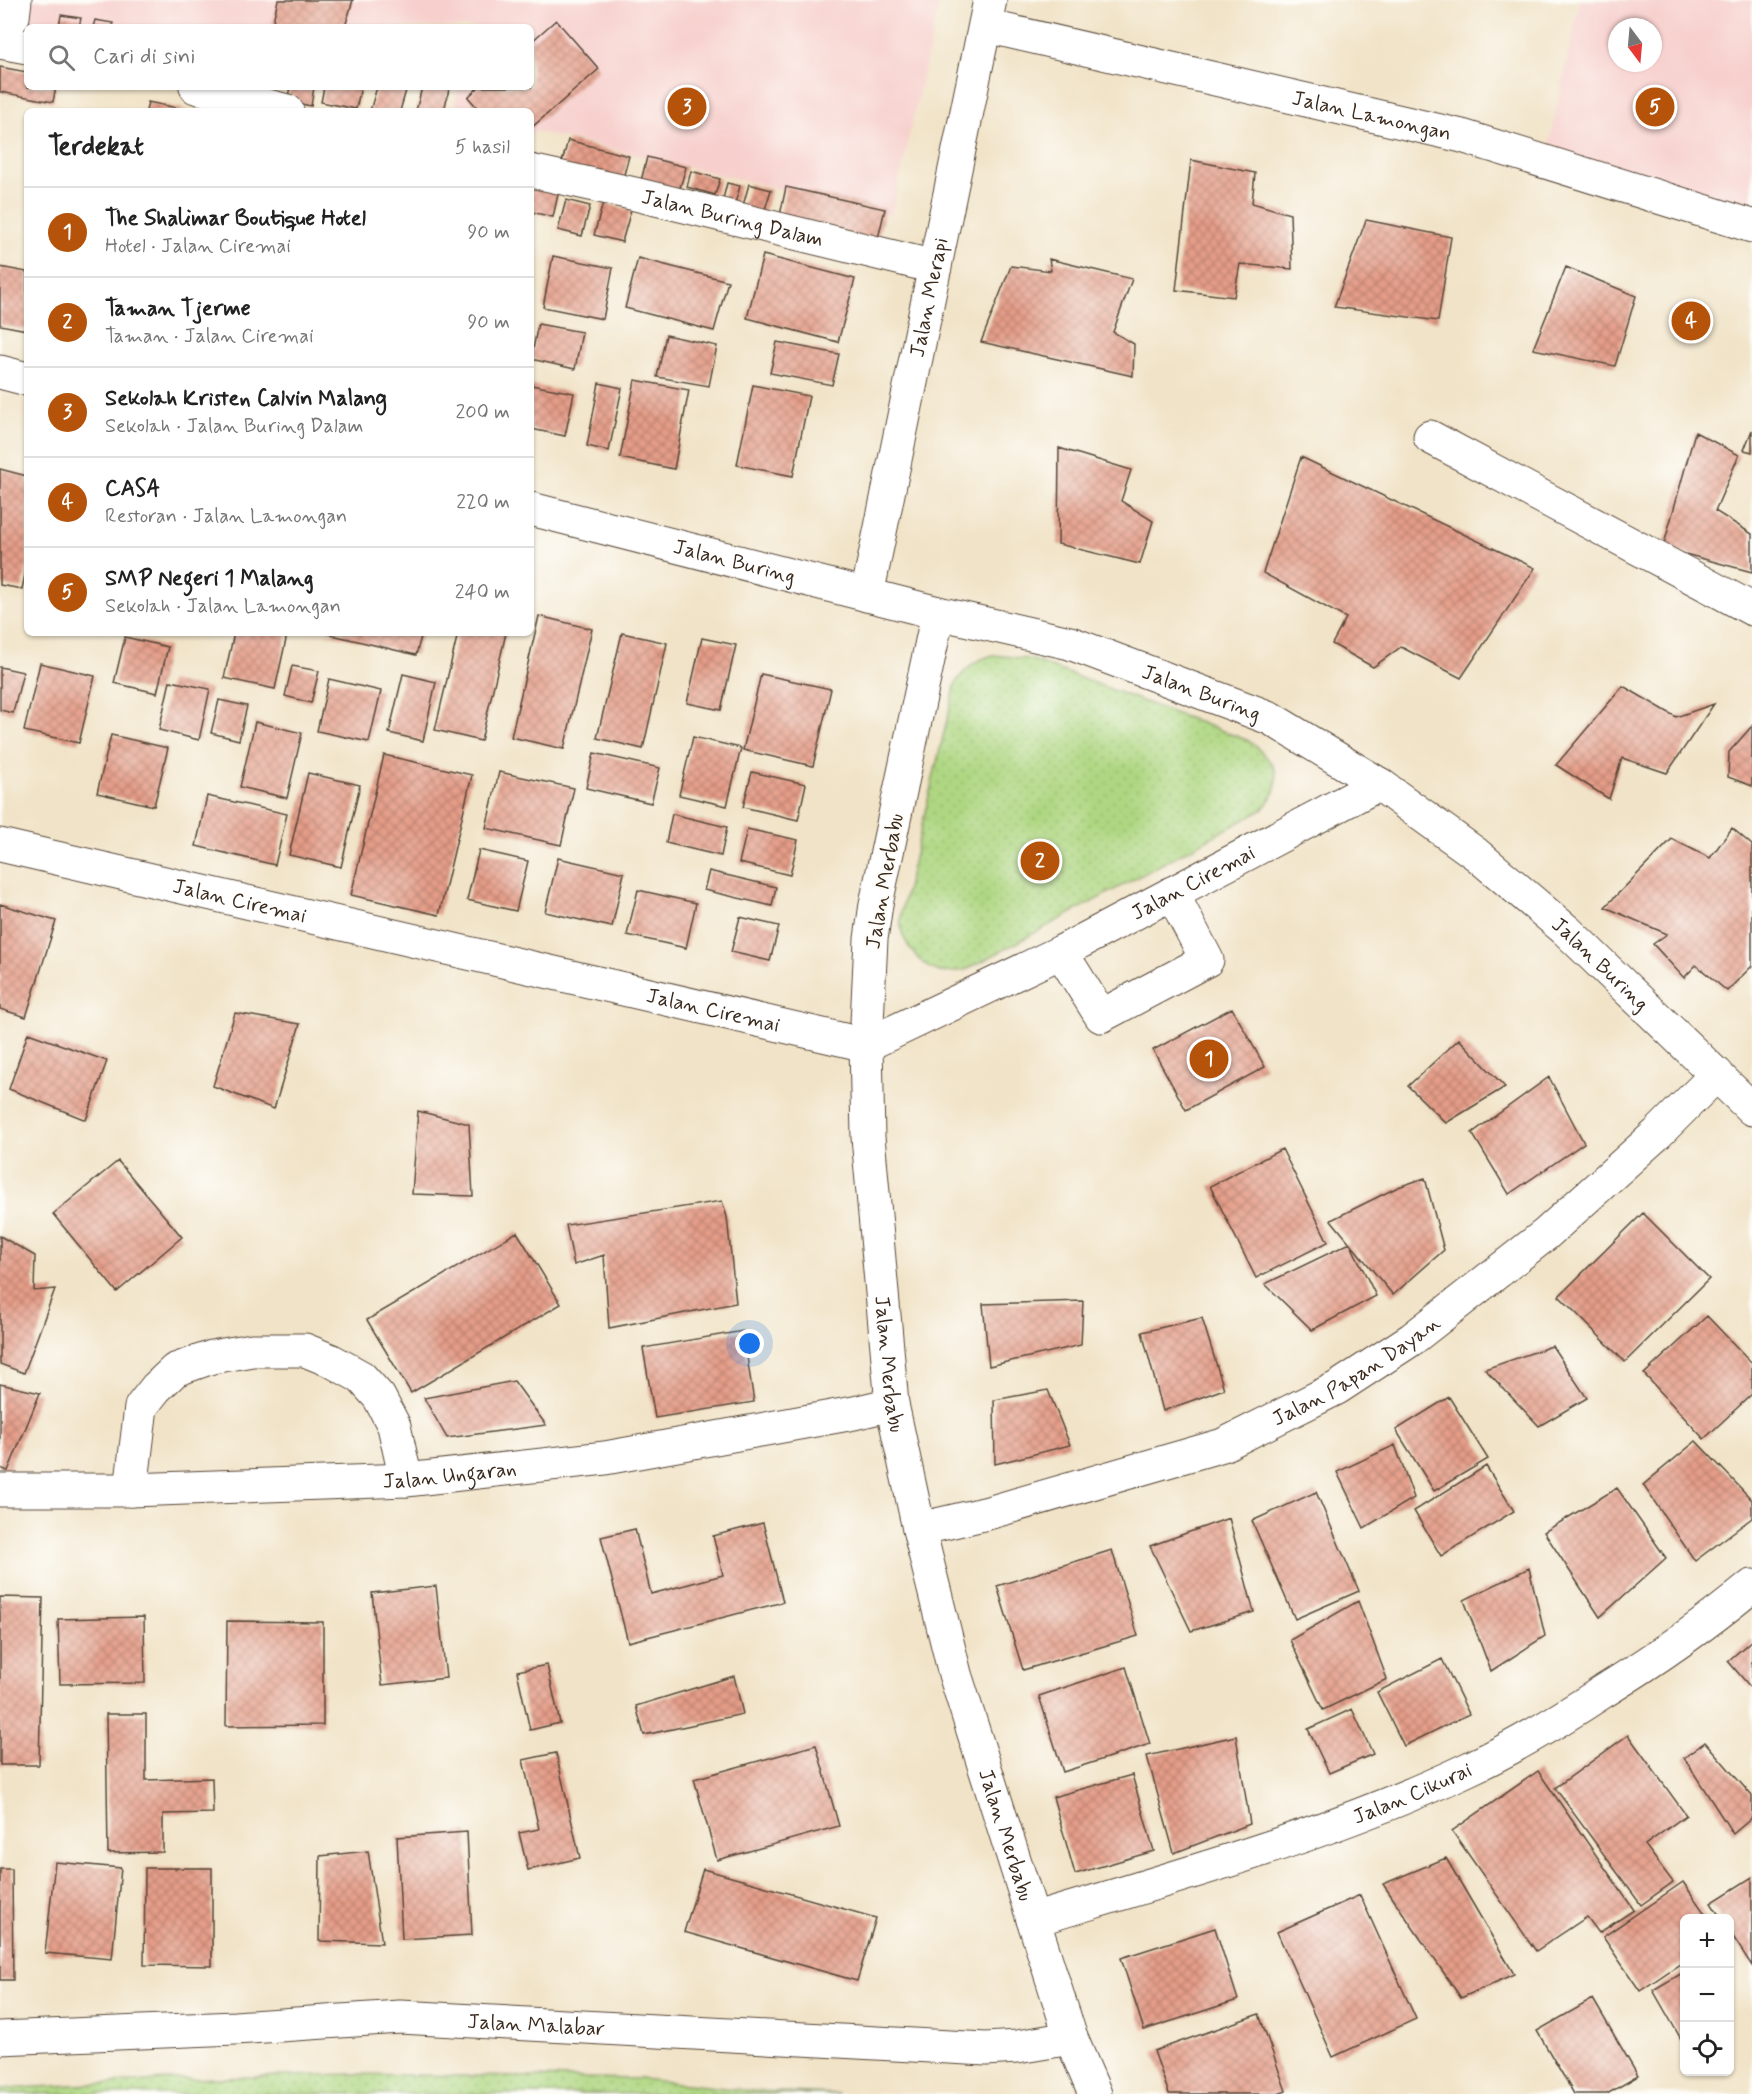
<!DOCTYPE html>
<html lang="id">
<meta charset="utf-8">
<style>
body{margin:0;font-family:Mynerve,sans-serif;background:#f6f6f6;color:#222}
.controls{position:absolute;right:18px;bottom:18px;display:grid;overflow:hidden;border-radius:9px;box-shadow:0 2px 4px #0004}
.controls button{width:54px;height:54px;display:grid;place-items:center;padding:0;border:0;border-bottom:2px solid #e0e0e0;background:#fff;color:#222;font:30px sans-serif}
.compass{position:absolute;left:1608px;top:18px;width:54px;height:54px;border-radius:50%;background:#fff;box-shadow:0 2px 4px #0004;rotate:164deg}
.you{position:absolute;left:750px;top:1344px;width:21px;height:21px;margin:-15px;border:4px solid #fff;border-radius:50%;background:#1a73e8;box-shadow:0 0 0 9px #1a73e833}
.badge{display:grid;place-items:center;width:39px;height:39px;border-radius:50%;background:#b45309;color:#fff;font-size:20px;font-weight:700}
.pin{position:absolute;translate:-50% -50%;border:3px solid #fff;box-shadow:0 2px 6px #0006}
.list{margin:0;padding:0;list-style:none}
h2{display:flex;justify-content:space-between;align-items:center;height:78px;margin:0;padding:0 24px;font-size:26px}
h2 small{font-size:20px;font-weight:400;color:#767676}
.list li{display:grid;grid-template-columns:39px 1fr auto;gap:18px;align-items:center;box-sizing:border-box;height:90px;padding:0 24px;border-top:2px solid #e0e0e0}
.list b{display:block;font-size:22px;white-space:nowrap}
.list p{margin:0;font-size:20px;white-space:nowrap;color:#767676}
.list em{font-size:20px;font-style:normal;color:#767676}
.icon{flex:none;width:33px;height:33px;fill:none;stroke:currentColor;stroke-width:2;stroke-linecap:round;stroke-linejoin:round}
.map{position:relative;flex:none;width:1752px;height:2094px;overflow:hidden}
.search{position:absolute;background:#fff;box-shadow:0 2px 4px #0004;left:24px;top:24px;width:510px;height:66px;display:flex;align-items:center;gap:15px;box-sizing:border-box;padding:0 21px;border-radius:9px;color:#767676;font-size:22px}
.panel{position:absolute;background:#fff;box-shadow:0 2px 4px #0004;left:24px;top:108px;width:510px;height:528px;border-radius:9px}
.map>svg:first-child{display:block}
.built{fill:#f7d0cd;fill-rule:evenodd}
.park{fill:url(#park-dots);stroke:#758050;stroke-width:1.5}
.building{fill:url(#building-cross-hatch)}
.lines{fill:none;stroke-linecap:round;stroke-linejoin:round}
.minor-casing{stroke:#564637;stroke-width:35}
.minor{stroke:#fff;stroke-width:33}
.labels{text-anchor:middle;stroke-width:4.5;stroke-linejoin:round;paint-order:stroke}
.street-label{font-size:21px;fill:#3b2a1e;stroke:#fdfcf7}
</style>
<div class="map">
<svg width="1752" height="2094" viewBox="0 0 1752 2094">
<defs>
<pattern id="park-dots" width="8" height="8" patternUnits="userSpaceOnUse" patternTransform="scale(1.5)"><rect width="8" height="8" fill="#afd782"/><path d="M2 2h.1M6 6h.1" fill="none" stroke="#97b970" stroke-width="1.8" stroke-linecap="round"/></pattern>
<pattern id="building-cross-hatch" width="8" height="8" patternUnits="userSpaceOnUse" patternTransform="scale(1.5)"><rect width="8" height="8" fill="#e59d88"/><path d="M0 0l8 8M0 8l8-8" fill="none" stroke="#bb806f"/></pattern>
</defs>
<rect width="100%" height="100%" fill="#fdfcf7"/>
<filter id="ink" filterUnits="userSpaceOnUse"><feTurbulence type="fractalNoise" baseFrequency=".0167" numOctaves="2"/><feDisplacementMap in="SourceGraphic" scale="12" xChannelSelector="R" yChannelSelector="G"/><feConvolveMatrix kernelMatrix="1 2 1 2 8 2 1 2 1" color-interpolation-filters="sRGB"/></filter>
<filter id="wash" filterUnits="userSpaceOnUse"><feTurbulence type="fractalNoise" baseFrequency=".008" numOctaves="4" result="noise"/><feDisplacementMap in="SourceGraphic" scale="24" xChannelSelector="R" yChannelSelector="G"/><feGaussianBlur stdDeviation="1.35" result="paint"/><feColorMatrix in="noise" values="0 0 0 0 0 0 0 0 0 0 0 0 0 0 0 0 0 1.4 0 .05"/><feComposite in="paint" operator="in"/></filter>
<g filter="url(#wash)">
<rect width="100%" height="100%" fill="#f1e3c7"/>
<path class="built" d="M22,0H940L891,215L534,131L531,133V111H464L455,103L459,87H531V27H92L20,20Z
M1580,0H1752V206L1548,150ZM1617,27H1653V63H1617Z"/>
<path class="park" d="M993,655L1030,659L1249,741C1277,763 1288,779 1262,810L968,969C959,971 949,974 940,972C922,968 903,944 901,927C900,922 901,917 901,913L956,682C967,667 976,660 993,655Z
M353,2074L641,2079L753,2091L839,2094H0V2089L185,2079Z"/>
<g id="blocks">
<path class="building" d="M278,0H353L345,27H280L272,25Z
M61,15L81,18L79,27H59Z
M95,20L113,23L112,27H93Z
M556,20L599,69L531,128V111H480L468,97L479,87H531V42Z
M0,67L27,72V87H56L53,102L0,92Z
M290,87H314L311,106L287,101Z
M324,87H361L356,109L321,102Z
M377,87H407L400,111H370Z
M422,87L449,89L444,111H416Z
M148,102L187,110V111H146Z
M568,140L629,156L622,182L561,166Z
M647,157L686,167L678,195L640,185Z
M1191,160L1255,173L1252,203L1290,214L1292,269L1240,264L1234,297L1176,290Z
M691,171L720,179L715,195L687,187Z
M727,183L740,186L734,207L722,203Z
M749,184L771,190L762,219L741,213Z
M531,186L559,190L553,217L531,212Z
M786,187L885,209L876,247L778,225Z
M566,200L590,206L582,236L558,230Z
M603,203L631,210L622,242L594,235Z
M1366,220L1451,237L1438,321L1334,307Z
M763,255L855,279L838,342L747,318Z
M553,256L613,268L603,319L543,307Z
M638,258L728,281L714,331L625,308Z
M1049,259L1132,279L1113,332L1134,344L1133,376L981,342L1011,266L1051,271Z
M0,267L27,272V330L0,325Z
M1566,267L1636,296L1615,366L1533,349Z
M538,324L582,332L575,369L531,359Z
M666,335L717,346L709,386L657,377Z
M777,342L839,354L832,385L770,373Z
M635,380L689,390L674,469L620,458Z
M599,383L622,388L609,451L587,446Z
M531,385L574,393L565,436L531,429Z
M753,385L809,396L793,476L737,465Z
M1752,430V452L1744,450Z
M1695,432L1739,455L1715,511L1752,534V572L1663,548Z
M1059,448L1131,470L1121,501L1153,521L1140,564L1058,544Z
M1301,457L1535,568L1461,678L1401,647L1373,667L1332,644L1346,618L1263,573Z
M0,469L27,476V566L22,589L0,585Z
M539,616L592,629L564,749L511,737Z
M234,633H279L287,635L275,689L224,678Z
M324,633H422L416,655Z
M458,633H506L481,741L435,730Z
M622,633L667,643L643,749L597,738Z
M125,637L168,647L157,693L114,683Z
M702,638L736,645L721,710L687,703Z
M40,663L95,676L79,743L24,731Z
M292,666L319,671L311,703L285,696Z
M0,667L23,672L13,713L0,710Z
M403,674L436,682L423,741L389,733Z
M761,674L831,689L813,766L743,750Z
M329,679L381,691L369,742L317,731Z
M170,681L210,689L199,740L159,730Z
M1623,686L1676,717L1714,704L1667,773L1622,758L1609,799L1556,765Z
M219,700L247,706L239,740L211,733Z
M255,722L302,733L287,798L240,787Z
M1752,726V786L1728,777L1729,752Z
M111,735L168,748L154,806L97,793Z
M693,737L741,748L727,806L679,795Z
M594,753L660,768L651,803L586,788Z
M384,755L472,775L439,915L351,895Z
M499,772L574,788L561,845L486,828Z
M752,772L806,784L798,820L743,807Z
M308,773L360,785L341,867L289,855Z
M207,796L287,814L275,865L196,846Z
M672,814L727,827L721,856L666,843Z
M1732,828L1752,845V966L1727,991L1696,965L1684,978L1653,944L1667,934L1605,907L1672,839L1710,858Z
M747,829L798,840L790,875L739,863Z
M479,850L528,861L516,911L467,900Z
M558,858L624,873L612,927L545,912Z
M709,871L776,887L772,906L704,890Z
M638,890L696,903L686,948L627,935Z
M0,904L56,921L26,1017L0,1009Z
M740,917L779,926L770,961L731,952Z
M1232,1008L1265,1067L1186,1110L1153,1050Z
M235,1013L300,1024L274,1109L213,1086Z
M28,1033L107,1061L86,1120L9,1089Z
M1459,1039L1505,1087L1446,1123L1408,1086Z
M1549,1077L1584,1143L1509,1194L1472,1133Z
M418,1111L469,1124L473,1196L412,1194Z
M1282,1149L1328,1242L1256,1278L1210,1186Z
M118,1161L182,1237L117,1292L53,1214Z
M1425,1178L1444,1250L1393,1295L1331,1220L1398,1187Z
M722,1201L727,1217L736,1303L609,1328L604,1255L574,1265L566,1225Z
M1643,1213L1709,1279L1625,1362L1559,1296Z
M517,1232L561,1304L411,1393L367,1320Z
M0,1236L35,1256L34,1291L55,1289L24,1373L0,1364Z
M1350,1243L1376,1296L1312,1330L1265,1284Z
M1083,1301L1081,1345L989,1366L983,1304Z
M1707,1316L1752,1363V1394L1704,1439L1644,1374Z
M1202,1318L1224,1389L1163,1411L1142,1332Z
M743,1331L754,1402L655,1418L643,1348Z
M1552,1346L1587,1398L1539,1426L1485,1369Z
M514,1381L546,1425L447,1438L424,1398Z
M0,1384L40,1393L8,1471L0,1468Z
M1048,1390L1070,1445L995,1464L994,1400Z
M1449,1397L1488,1459L1434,1491L1396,1430Z
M1696,1441L1752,1500V1518L1695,1561L1643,1485Z
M1395,1445L1414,1498L1364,1528L1337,1472Z
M1486,1466L1514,1511L1441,1556L1414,1511Z
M1617,1488L1666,1558L1600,1617L1544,1532Z
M1316,1492L1359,1591L1295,1619L1252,1521Z
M1229,1518L1254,1612L1191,1631L1150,1546Z
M763,1523L783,1602L628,1642L601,1537L635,1529L651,1594L723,1575L713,1536Z
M1112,1550L1138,1636L1023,1670L997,1586Z
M1529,1568L1545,1636L1491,1671L1464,1600Z
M436,1586L446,1678L382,1685L372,1593Z
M0,1597L43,1598L39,1765H0Z
M1358,1601L1387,1679L1323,1710L1290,1640Z
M144,1617L145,1683L60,1684L58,1619Z
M227,1621L323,1622V1725L226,1726Z
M1752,1640V1689L1728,1661Z
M1442,1659L1469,1714L1404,1746L1377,1692Z
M547,1665L560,1723L530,1730L517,1671Z
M1126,1667L1150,1744L1063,1772L1039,1696Z
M734,1676L743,1714L644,1735L636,1706Z
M1352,1709L1373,1754L1329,1773L1308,1729Z
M106,1714H146V1780L212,1778L213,1813L163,1814V1852L108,1853Z
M1628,1735L1686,1815L1645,1845L1673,1882L1641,1905L1555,1788Z
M1236,1736L1250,1824L1174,1853L1147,1756Z
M1705,1742L1752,1796V1818L1733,1834L1684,1758Z
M816,1745L839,1826L717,1860L694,1779Z
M556,1753L580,1858L528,1870L519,1833L539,1829L523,1760Z
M1538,1771L1634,1910L1599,1933L1587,1917L1536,1951L1452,1831Z
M1132,1775L1154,1851L1075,1874L1053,1797Z
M467,1832L472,1935L402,1939L397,1837Z
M368,1851L382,1943L319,1941L320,1856Z
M1446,1858L1514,1974L1461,1998L1383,1884Z
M55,1862L121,1868L112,1959L45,1953Z
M145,1868H212V1966L144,1965Z
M0,1869H12L13,1980H0Z
M703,1869L876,1918L857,1981L684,1932Z
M1752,1877V1966L1730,1932V1918H1721L1711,1903Z
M1683,1882L1708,1918H1684V1961L1640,1991L1603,1937Z
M1360,1895L1416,2019L1333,2057L1277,1932Z
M1215,1928L1238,2000L1144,2030L1121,1958Z
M1684,1972V2037L1681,2039L1653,1990Z
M1593,1999L1638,2076L1607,2094H1574L1537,2031Z
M1259,2014L1286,2091L1278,2094H1169L1154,2051Z"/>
</g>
</g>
<g filter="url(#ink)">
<use href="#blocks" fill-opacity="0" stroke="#564637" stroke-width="1.5"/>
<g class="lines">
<defs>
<g id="minor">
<path id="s1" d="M986,26L1462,136L1752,226"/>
<path d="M0,31L13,17L15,0"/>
<path d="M0,42L27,47"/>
<path d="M196,87L287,111"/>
<path id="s2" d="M531,171L635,194L935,267"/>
<path d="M0,372L27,379"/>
<path d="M1430,437L1752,609"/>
<path id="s3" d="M531,509L938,613L1070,643L1270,718L1379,784L1476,854L1567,931L1752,1109"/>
<path id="s4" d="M867,595L990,0"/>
<path id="s5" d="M938,613L876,904L871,939L866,1045L868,1137L892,1404L919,1529L955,1674L1071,2038L1095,2094"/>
<path id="s6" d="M0,845L866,1045L1061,952L1379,784"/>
<path d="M1061,952L1101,1016L1207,960L1172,893"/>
<path id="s7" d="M0,1490H131L406,1480L605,1458L854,1413L892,1404"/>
<path d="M131,1490L141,1407L156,1388L175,1370L212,1357L252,1350H305L332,1361L361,1377L379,1397L394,1426L406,1480"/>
<path id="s8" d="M919,1529L988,1513L1223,1445L1337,1388L1412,1339L1546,1234L1657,1134L1717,1074"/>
<path id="s9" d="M1033,1920C1179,1876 1328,1835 1466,1770C1514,1748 1560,1720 1604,1691C1656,1659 1705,1625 1752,1586"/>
<path id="s10" d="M0,2038L235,2028L400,2017L986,2049L1017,2047L1071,2038"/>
</g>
</defs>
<use href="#minor" class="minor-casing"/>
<use href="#minor" class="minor"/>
</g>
</g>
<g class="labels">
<g class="street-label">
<text dy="7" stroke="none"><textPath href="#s1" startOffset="396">Jalan Lamongan</textPath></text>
<text dy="7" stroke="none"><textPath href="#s2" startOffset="207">Jalan Buring Dalam</textPath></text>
<text dy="7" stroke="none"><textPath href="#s4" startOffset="304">Jalan Merapi</textPath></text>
<text dy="7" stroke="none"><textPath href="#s3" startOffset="210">Jalan Buring</textPath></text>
<text dy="7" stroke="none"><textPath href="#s3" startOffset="696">Jalan Buring</textPath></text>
<text transform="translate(884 881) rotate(-80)" y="7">Jalan Merbabu</text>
<text dy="7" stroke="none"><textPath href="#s6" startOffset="1254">Jalan Ciremai</textPath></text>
<text dy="7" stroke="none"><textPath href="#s6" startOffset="246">Jalan Ciremai</textPath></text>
<text dy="7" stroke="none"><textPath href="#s3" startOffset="1182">Jalan Buring</textPath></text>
<text dy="7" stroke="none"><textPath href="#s6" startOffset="732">Jalan Ciremai</textPath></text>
<text dy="7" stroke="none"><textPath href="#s5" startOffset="759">Jalan Merbabu</textPath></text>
<text dy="7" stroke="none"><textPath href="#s8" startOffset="468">Jalan Papan Dayan</textPath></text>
<text dy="7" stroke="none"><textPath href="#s7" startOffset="450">Jalan Ungaran</textPath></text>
<text dy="7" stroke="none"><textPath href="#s9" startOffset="400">Jalan Cikurai</textPath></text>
<text dy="7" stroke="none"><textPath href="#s5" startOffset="1245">Jalan Merbabu</textPath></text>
<text dy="7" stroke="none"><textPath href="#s10" startOffset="537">Jalan Malabar</textPath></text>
</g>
</g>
</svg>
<div class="controls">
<button>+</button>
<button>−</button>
<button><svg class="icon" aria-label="locate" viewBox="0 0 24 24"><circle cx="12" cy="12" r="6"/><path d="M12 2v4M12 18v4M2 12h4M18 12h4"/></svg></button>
</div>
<svg class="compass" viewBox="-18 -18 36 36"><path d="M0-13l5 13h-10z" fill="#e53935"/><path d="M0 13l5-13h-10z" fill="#767676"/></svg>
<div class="you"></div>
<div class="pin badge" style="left:1209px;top:1059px">1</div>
<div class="pin badge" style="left:1040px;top:861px">2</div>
<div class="pin badge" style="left:687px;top:107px">3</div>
<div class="pin badge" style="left:1691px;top:321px">4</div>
<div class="pin badge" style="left:1655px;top:107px">5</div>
<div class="search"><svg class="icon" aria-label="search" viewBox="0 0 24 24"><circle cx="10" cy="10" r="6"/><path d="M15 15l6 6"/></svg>Cari di sini</div>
<section class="panel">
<h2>Terdekat<small>5 hasil</small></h2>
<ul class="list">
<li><span class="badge">1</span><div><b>The Shalimar Boutique Hotel</b><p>Hotel · Jalan Ciremai</p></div><em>90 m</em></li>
<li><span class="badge">2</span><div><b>Taman Tjerme</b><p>Taman · Jalan Ciremai</p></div><em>90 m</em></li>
<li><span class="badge">3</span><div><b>Sekolah Kristen Calvin Malang</b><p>Sekolah · Jalan Buring Dalam</p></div><em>200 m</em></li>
<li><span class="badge">4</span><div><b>CASA</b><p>Restoran · Jalan Lamongan</p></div><em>220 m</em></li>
<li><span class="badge">5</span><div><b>SMP Negeri 1 Malang</b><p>Sekolah · Jalan Lamongan</p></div><em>240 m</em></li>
</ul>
</section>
</div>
